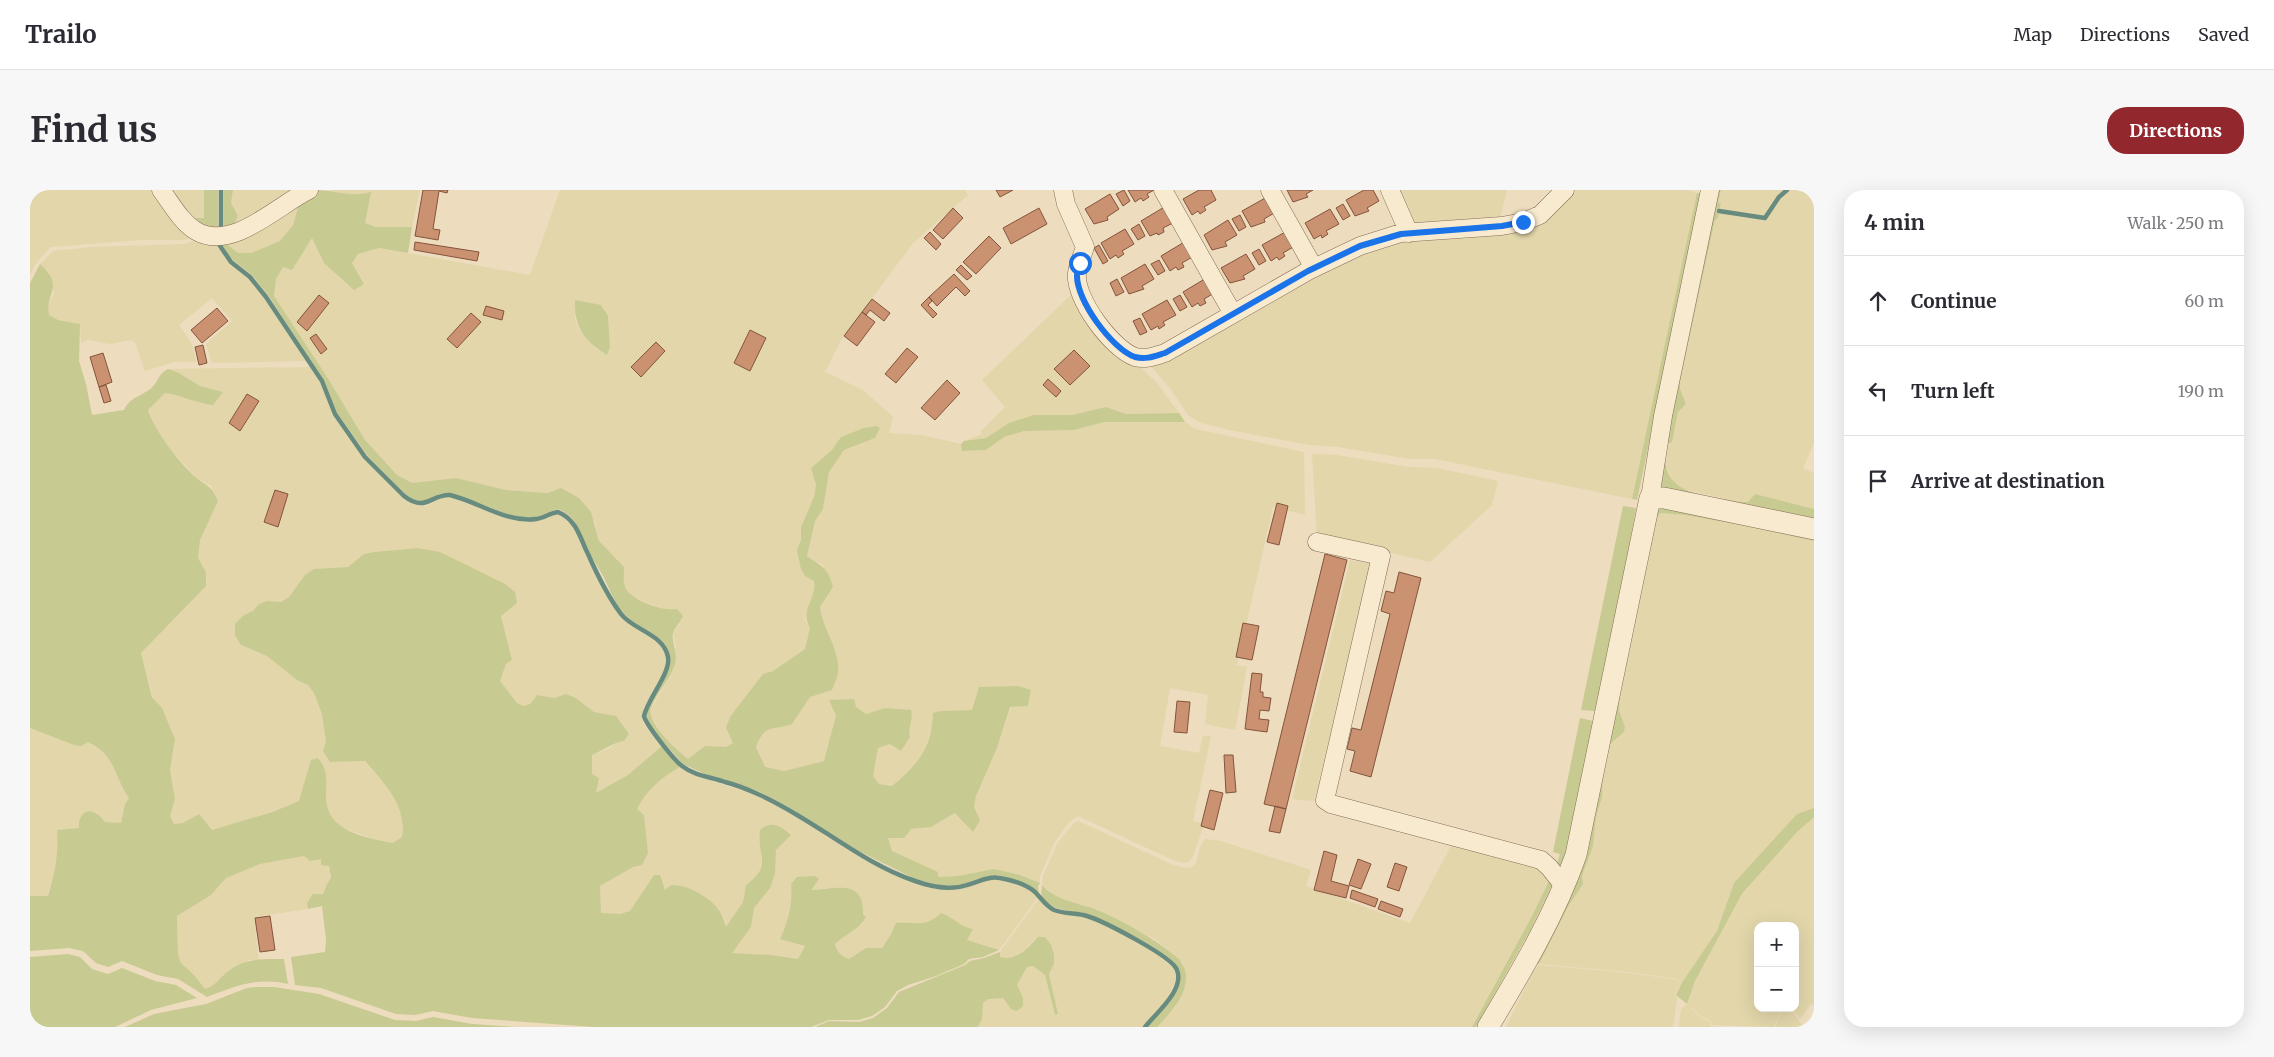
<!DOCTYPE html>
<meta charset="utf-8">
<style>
body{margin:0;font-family:Merriweather,serif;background:#f7f7f7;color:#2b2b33}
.controls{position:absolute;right:15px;bottom:15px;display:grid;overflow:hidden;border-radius:10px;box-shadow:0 5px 20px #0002}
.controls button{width:45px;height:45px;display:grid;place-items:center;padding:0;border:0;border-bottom:1px solid #e1e1e2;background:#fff;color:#2b2b33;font:25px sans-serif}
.stop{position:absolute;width:15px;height:15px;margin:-11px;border:4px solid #1a73e8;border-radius:50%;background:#fff}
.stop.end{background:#1a73e8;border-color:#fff;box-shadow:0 1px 5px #0008}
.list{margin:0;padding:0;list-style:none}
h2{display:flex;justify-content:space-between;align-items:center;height:65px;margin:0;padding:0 20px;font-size:21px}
h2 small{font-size:16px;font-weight:400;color:#7c7c81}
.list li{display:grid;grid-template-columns:32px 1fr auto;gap:15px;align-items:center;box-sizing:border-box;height:90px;padding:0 20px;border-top:1px solid #e1e1e2}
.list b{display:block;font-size:19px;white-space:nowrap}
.list em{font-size:16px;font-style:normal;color:#7c7c81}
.icon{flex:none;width:28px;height:28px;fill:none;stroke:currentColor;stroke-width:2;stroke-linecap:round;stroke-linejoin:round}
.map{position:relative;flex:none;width:1784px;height:837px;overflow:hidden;border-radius:20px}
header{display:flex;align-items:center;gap:30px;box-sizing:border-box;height:70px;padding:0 25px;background:#fff;border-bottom:1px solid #e1e1e2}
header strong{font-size:24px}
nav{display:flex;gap:28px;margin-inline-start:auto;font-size:18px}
.intro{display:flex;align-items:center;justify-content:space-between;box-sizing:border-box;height:120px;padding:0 30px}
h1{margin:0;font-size:35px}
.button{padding:12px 22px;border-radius:20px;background:#93272e;color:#fff;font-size:18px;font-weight:700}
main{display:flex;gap:30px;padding:0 30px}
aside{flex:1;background:#fff;border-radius:20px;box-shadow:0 5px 20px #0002}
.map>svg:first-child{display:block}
.farmland{fill:#e2d6aa;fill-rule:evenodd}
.green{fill:#c7ca91}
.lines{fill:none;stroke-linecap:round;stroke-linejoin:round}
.stream{stroke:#688b80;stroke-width:4.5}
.building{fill:#cb9272;stroke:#83543c}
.minor-casing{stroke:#846c56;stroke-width:19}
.tertiary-casing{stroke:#846c56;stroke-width:22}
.minor{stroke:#f8eacf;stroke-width:18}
.tertiary{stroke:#f8eacf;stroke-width:21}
.route{stroke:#1a73e8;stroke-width:6}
</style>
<header>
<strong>Trailo</strong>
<nav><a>Map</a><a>Directions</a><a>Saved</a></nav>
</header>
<div class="intro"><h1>Find us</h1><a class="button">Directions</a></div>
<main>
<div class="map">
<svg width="1784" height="837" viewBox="0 0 1784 837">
<rect width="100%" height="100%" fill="#eddcbd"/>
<path class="farmland" d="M0,0H129L166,46L154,50H112L21,57L7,72L0,85Z
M136,0H174V28H157Z
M203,0H271L202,40L208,26L201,13Z
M300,0H390L382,37H346L335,33L327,5L306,4Z
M530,0H935L938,5L883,53L811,150L795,182L833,200L863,227L859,243L891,245L931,254L932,261L956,260L974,247L994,241L1044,240L1074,232H1155L1165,239L1274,262L1275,325L1243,317L1207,475L1217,477L1205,540L1175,534L1178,505L1140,498L1130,556L1169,563L1173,546H1181L1163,631L1174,634L1162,669L1157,673L1145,671L1048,626L1039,632L1024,653L1010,686V693L990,685L964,679L928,686L908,687L862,661L858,648L881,639L901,637L926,623L942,641L950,630L944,617L946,606L967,558L981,517L998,516L1001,500L942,520L910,521L904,523L903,533L894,564L881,581L863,596L849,594L843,586L848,558L860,554L871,561L882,524L855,518L836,524L826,517L806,525L794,571L754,581L735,578L726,557L731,544L735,540L762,534L780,507L802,499L808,481L807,466L791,428L790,417L798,406L793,375L777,366L785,331L793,319L799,282L814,260L845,248L850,238L847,236L811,247L802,260L781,278L786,295L784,307L771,337V350L767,360L775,386L784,391L786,401L777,420L775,429L780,438L775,459L743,481L733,484L719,502L696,538L703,553L696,557L675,556L658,569L648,562L630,541L621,526V519L641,485L646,456L643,443L650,434L639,421L601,406L594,396V389L587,369L580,364L569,351L565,331L523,300L517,303L476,300L426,288L382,293L367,285L335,250L299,190L244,106L246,89L253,77L262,79L282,48L294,73L334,93L322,73L328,64L349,58L500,85ZM544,126H578L580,157L577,165L566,159L559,151L549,139Z
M1365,0H1477L1470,28L1381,33Z
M1544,0H1657L1667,3L1602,309L1405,269H1380L1308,257L1280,255L1199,240L1169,232L1159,226L1139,197L1118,173L1337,58L1527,17Z
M1691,0H1755L1748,6L1734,27L1689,20L1691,14L1688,12Z
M1760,0H1784V253L1773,278L1784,283V319L1725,304L1718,312H1710L1653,299L1642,291L1636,275L1638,253L1642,252L1648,222L1656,214L1650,199V191L1685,30L1688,28L1689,23L1736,30L1751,8Z
M271,7L263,35L250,51L221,63H208L190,49L188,58L200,73L219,88L235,107L277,171L182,173L176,154L202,131L182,108L149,135L162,154L166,172H144L115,181L105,152L100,150L80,154L58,150L51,153L50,134L28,130L19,125L17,117L24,104L19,82L10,74L23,61L61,57L154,54L179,47Z
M1043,103L1104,171L1127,193L1149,223L1096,224L1076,217L1042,225L979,233L956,248L934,251L952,244L951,241L975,217L952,190Z
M281,177L290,192L304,225L334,268L379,312L396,316L411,308L420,307L479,329L506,331L528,323L543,336L557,366L591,427L620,446L632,458L637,468L634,481L614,517L612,526L613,533L619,541L633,555L598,585L566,604L568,588L562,584V565L578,559L587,552L594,551L593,539L586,526L564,522L546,508L536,504L524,508L507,505L500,514L494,516L487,513L474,497L470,491L476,474L482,470L471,426L487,413L460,388L410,362L388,358L344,362L334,364L318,377L284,379L259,407L251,412L237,411L229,414L223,421L214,425L211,455L237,466L267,490L278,495L284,503L292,524L300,572L334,571L358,597L368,614L372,627V647L363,653L344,649L311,637L301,627L297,618L296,607L281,571L270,611L214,631L181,640L169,624L153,633L144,634L140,626L145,609L140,580L145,549L132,519L123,507L111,463L176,396V382L168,368L170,350L188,311L181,296L167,288L139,258L122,232L118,220L135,203L164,209L173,214L192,202L170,196L149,183L138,179Z
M1282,264L1306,265L1378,277L1407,278L1468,291L1462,315L1400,372L1287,346Z
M1630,323L1655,325L1716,336L1784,351V618L1767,624L1704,693L1687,741L1651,794L1648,789L1599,782L1509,774L1539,715L1553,694L1552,686L1563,656L1566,627L1572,607L1573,583L1580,554L1594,542L1595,537L1589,520L1590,500L1617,369L1627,327Z
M1320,370L1342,374L1284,611L1262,609Z
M0,538L44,555L58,552L71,558L77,564L99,608L95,614L91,634L75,632L72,627L49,638L28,640L29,661L24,687L17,706H0Z
M650,577L673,588L728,606L753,618L823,663L883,693L908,699L928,700L959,689H968L994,697L1008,707L969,760L937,750L942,740L933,738L919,726L895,734H886L861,744L852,758H836L819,769L812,766L807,760L805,754L816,744L832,734L836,726L833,724V715L796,698L781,700L761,694L762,703L757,733L751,748L775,756L768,769L741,765L701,763L721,737L724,718L745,683L746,660L751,655L730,640L732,678L729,686L714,703L713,712L707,722L696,738L690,723L635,700L624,685L600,721L590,724L571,723L570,696L603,677L618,663L614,625L606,619L611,609L634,585Z
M1784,627V815H1780L1770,829L1763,818H1765V736H1728V818H1754L1749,824L1744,837L1682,835L1680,830L1672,827L1657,814L1665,791L1712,705L1767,642Z
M1048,631L1143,675L1157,678L1162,677L1166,673L1170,657L1175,649L1191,651L1281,680L1276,696L1380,733L1422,654L1515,680L1520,689L1503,724L1442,837H1127L1145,818L1156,791L1153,774L1149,769L1125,749L1027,707L1012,695L1013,686L1027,654L1043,634Z
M274,666L291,669L299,675L301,688L297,694L293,704H283L277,713L278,719L224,727L229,770H219L183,797L175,800L164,785L151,773L148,765L147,726L181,705L196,688L230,674Z
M1009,709L1022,721L1058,728L1110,752L1146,780L1145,791L1136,813L1113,837H948L952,829L953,813L958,808H973L981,819L988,799L987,795L997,777L1003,776L1015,785L1025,825L1028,824L1019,784L1024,774L1007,747L989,765L977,769L970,767V762Z
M1508,775L1599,783L1648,790L1650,794L1645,805L1647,808L1643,837H1476L1501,786Z
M1657,814L1671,828L1679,831L1681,836L1685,837H1649L1651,819Z
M1756,818H1761L1773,837H1745L1750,824Z"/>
<path class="green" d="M174,0H188V40H194V0H203L201,13L208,26L202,40L191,43L157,28H174Z
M285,0C306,0 319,8 341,2L335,33L346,37H382L378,63L349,58L328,64L322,73L334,94L324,100L294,73L282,48L262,80L253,77L246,89L244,106L299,190L335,250L367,285L382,293L426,288L476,300L517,303L531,298L549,308L561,322L569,351L594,377C594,383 593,392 595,397C600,410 634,422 647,419L653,426C650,432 645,438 643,443C641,451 648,463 645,474C640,490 627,502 621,518C616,532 647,561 658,569L675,556L696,557L703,553L696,538L700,527L719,502L733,484L743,481L775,459L780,438C769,418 787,411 784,391L775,386L771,379L767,360L771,350V337L784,307L786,295L781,278L802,260L811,247L834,238L847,236L850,238L845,248L814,260L799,282L793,319L785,331L777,366C793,377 798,378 803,397L790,417C792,439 810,459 808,481C808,487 804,494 802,500L780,507L762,534C742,541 735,533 726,557L735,577L754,581L794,571L806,525L799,510L824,509L826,517L836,524L855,518L881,520C884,529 877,537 880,547L871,561L860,554L848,558L843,586L849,594L862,596C888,575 902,558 903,523L910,521L942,520L949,497L988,496L1001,500L998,516L980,517L967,558L946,606L944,617L950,630L943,642L925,623L901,637L881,639L874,648H858L862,661L908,682V687L928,686L964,679L990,685L1010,693L1008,696L1009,703L996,693L969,685L958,686L927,696L909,695L885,689L825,659L755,615L730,602L675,584L653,574L622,539L616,526C620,507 643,485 640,467C637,444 608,439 594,424C584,413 579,397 572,384C568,377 564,371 560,364C551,347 549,327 528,319L506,327H492L480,325L421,303L409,304L395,312L381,309L375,304L337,265L307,223L294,190L238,105L222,85L203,70L190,56V49L208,63H221L250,51L263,35L271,7Z
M1683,0H1691L1688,12L1691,14L1689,20H1685L1689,23L1688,28L1685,30L1650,191V199L1656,214L1648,222L1642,252L1637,254C1626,306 1673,304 1711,312H1718L1725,304L1784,319V336L1632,303L1627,287Z
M1667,3L1672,4L1607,310L1602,309Z
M10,74C36,97 14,104 19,125L28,130L50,134L49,171L56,194L62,225L94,220C101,205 116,206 125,194C130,187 129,184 138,179L149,183L170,196L193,202L183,215C169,214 151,205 135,203L118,220C124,240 151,276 168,289C181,299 181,296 188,311L170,350L168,368L176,382V396L111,463L122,507L132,518L145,549L140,580L145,609L140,626L144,634L153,633L169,624L182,640L242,622L269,611L281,570L288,568C297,579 297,589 296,604C294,641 334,647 363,653L372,647C377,615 354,593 335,571L300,572L293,561L296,552L292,524L284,503L278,495L267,490L237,466L211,455L205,445V434L214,425L223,421L229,414L237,411L251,412L259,407L275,385L284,379L318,377L334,364L344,362L388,358L410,362L475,394L485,402L487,413L471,426L482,470L476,474L470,491L487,513L494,516L500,514L507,505L524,508L536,504L546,508L564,522L586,526L599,544L594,551C584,552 572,561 562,565V584L569,588L566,603L598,585L633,555L650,577C632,587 616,600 607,619L614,625L618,663L612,675L603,677L570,696L571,723L590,724L600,721L624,685H630L635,700L641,695C657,694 682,708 690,722C693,727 694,733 696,737L713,712L716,695C743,675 727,669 730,640C741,630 751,636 761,645L746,660L745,683L740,698L724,718L721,737L702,763L741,765L768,769L775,756L750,749C758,733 763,711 761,694L767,687L785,686L789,689L781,700C804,700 834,687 833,724L836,727C830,739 815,744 805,754C807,762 811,766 819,769L836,758H852L861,744L866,733C885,731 895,739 911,723C924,727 929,737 943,739L937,750L969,760L953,767L939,769L934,774L906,786L878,795L867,801L855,817L842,826L828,830H799L781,837H564L442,828L403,821L385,825L366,824L291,798L265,795L261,767L295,762L296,749L292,716L278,719L277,713L283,704H293L297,694L301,688L299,676L291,675V669L280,671L274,666L230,674L196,688L181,705L147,726L148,765L151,773L164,785L175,799C185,796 189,789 196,783C213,768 233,769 254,769L258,794C225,787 207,796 177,807L148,789L127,785L92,771L78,777L66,773L53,761L39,758L0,761V706H18C25,683 29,663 27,640L49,638C48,617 65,617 75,632L91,633L95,614L99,608C83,585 86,565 58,552L51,556L44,555L0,538V93Z
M545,110L571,115L578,126L580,157L577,165C554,151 544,137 545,110Z
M1076,217L1096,224L1149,223L1155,232H1074L1044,240L994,241L974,247L956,260L932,261L931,254L934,251L956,248L979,233L1004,225H1042Z
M1627,314L1784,343V351L1716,336L1655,325L1631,323L1627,327L1590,500L1589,520L1595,537L1594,542L1580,554L1573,583L1572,607L1566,627L1563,656L1552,686L1553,694L1539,715L1509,774L1500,772L1526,719Z
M1593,316L1606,318L1590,409L1565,521L1551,520Z
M1550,528L1563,531L1537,659L1529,679L1526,676L1530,664L1523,662Z
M1784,618V627L1767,642L1712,704L1665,791L1657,814L1646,805L1651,794L1687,741L1704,693L1767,624Z
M1520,689L1523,693L1500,741L1446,837H1442L1503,724Z
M1012,695C1027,712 1052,713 1072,722C1100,735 1125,749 1149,769C1168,794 1144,819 1127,837H1117C1130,822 1148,809 1149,787C1151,764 1093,742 1076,733C1070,731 1065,727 1059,725C1038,719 1027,724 1011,706Z
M1008,747H1015L1021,755L1024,765V774L1019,784L1028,824L1025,825L1015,785L1003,776L997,777L987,795L993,808V816L987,821L981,819L973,808L958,809L953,813L952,829L948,837H785L799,831L829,832L843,828L857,818L869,802L935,775L940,771L954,768L970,762V767C985,772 998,758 1008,747Z
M38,764L50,767L62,779L78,784L92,778L125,791L146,795L167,808L121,820L85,837H0V767Z
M227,797H244L289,804L365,830L386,831L403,827L442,834L487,837H95L124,824L176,814L217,798Z"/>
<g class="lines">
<path class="stream" d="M191,0V40
M1689,21L1735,28L1749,7L1757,0
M190,56L201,72L220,87L236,107L292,191L305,224L335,267L374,306C396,323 401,304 420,305C449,312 476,333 506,329C514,328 520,323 528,322C547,330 550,348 558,364C566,382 579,408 591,424C603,440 634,444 638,467C641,483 618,508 614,526C616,535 644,570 652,576C665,586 681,587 695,592C707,595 719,600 730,605C784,629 829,672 885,691C902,697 920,701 937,695C948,692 958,686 970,688C981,690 996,694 1005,702C1011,708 1016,716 1024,720C1034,724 1047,723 1057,726C1073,731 1142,766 1147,780C1155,800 1125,824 1115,837"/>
</g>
<path class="building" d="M393,0H418L417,3L409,1L403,39L410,40L408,50L385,46Z
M966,0H983L970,7Z
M1094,0L1100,11L1093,16L1086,4Z
M1098,0H1124L1117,4L1119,7L1113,11L1111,8L1105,12Z
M1169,0H1181L1186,10L1174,17L1176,20L1170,24L1168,21L1162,25L1153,9Z
M1257,0H1283L1276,4L1278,7L1263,12Z
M1334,0H1343L1349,11L1337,18L1339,21L1325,26L1316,10Z
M1080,4L1089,19L1077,27L1078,30L1064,34L1055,19Z
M1237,7L1246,22L1234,29L1235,32L1221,37L1212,21Z
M1313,14L1320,26L1313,30L1306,18Z
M1136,16L1145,32L1133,38L1134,42L1128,45L1127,43L1120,46L1111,31Z
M923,18L933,28L913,49L903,40Z
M1009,18L1017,34L981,54L973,38Z
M1300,19L1309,34L1296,41L1298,44L1292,48L1291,45L1284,49L1275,33Z
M1210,25L1216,37L1209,41L1202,29Z
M1198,30L1207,45L1195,52L1197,56L1182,60L1174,45Z
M1109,34L1115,46L1108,50L1101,39Z
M1095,39L1104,54L1092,61L1094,64L1088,68L1086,65L1080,69L1071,53Z
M1257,41L1265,56L1253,63L1255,66L1249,70L1247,67L1241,71L1232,55Z
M900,42L911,54L906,60L894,48Z
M959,46L971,58L946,84L933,72Z
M1156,51L1164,66L1152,73L1154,77L1148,80L1146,77L1140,81L1131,66Z
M385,52L449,62L447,71L384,60Z
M1069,55L1078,71L1073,74L1064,58Z
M1229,59L1236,71L1229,75L1222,63Z
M1216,64L1225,79L1213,86L1215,89L1200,93L1191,78Z
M1129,70L1135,81L1128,85L1121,74Z
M1115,74L1124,89L1112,96L1114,99L1099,104L1091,88Z
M931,75L942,86L937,90L926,80Z
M924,84L940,101L935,106L926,97L907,116L899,107Z
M1178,87L1186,102L1174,109L1176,113L1170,116L1168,113L1162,117L1153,102Z
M1087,89L1094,102L1086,106L1080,93Z
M289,105L299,113L277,141L267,132Z
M1150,105L1157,117L1150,121L1143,109Z
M899,107L902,111L898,115L907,124L903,128L891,115Z
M842,109L860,123L854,131L840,120L836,125L832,122Z
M1137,110L1146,125L1133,132L1135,135L1129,139L1128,136L1121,140L1112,124Z
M456,116L474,121L472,130L453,125Z
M187,118L198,131L172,153L161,140Z
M832,122L845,132L827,156L814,146Z
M441,123L451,132L427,158L417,149Z
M1110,128L1117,142L1110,145L1103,131Z
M720,140L736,148L720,181L704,173Z
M286,144L297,159L291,164L280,148Z
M626,152L635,161L611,187L601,177Z
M173,155L177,173L169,175L165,157Z
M877,158L888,167L866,193L855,184Z
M1044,160L1060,176L1040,195L1024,179Z
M73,163L82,192L69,197L60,167Z
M1018,189L1031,201L1026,207L1013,195Z
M917,190L930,203L905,230L891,218Z
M76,195L81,211L74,213L69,197Z
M217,204L229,211L210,241L199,233Z
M245,300L258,304L248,337L234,332Z
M1247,313L1258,316L1249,355L1237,352Z
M1295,364L1317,370L1256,619L1234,614Z
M1369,382L1391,388L1341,587L1320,581L1325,561L1317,559L1322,538L1331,540L1360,424L1351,421L1356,401L1364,403Z
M1213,433L1229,436L1222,470L1206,467Z
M1222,483L1232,484L1230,502H1233V507L1241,508L1239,521L1230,520L1229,529L1239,530L1237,542L1215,539Z
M1147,511L1160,512L1157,543L1144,542Z
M1194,565H1203L1206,602L1196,603Z
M1180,600L1193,603L1184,640L1171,636Z
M1245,616L1256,619L1250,643L1239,641Z
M1294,661L1307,665L1301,691L1319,696L1316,708L1284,700Z
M1328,669L1341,674L1331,699L1319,695Z
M1365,673L1377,677L1369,701L1357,697Z
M1322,700L1348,709L1345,717L1320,708Z
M1351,711L1373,719L1370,727L1348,719Z
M240,726L245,760L230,762L225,728Z"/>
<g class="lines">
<defs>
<path id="minor" d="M131,0C141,13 151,32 166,41C202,62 248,15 279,0
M1033,0L1036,14L1055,57C1052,66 1048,75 1047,83C1044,108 1082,159 1105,167C1116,170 1125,166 1135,163L1278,81L1330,56L1371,43L1472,36L1493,32L1510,25L1535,0
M1133,0L1203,124
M1240,0L1284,78
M1360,0L1379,43
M1620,308L1633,226L1680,0
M1287,352L1351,366L1295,610L1301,614L1511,670L1519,677L1534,696"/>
<path id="tertiary" d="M1458,837C1491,782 1525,725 1546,665L1620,308H1634L1784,339"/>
</defs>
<use href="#minor" class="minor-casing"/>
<use href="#tertiary" class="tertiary-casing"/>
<use href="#minor" class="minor"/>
<use href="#tertiary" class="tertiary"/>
</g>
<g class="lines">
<path class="route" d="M1050,73C1049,77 1047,81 1047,85C1046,110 1082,159 1105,167C1116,170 1125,166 1135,163L1278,81L1330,56L1371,44L1472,36L1493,32"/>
</g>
</svg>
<div class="controls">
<button>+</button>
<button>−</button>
</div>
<div class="stop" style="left:1050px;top:73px"></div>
<div class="stop end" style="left:1493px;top:32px"></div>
</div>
<aside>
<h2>4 min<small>Walk · 250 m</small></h2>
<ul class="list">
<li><svg class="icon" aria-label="ahead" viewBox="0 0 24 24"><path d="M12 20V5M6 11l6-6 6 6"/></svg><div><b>Continue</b></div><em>60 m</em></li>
<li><svg class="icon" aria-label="left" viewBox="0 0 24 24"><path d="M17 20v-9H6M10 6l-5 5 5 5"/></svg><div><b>Turn left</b></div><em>190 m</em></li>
<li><svg class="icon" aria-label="arrive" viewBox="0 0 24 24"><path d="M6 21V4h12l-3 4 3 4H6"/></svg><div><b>Arrive at destination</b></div></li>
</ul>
</aside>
</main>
